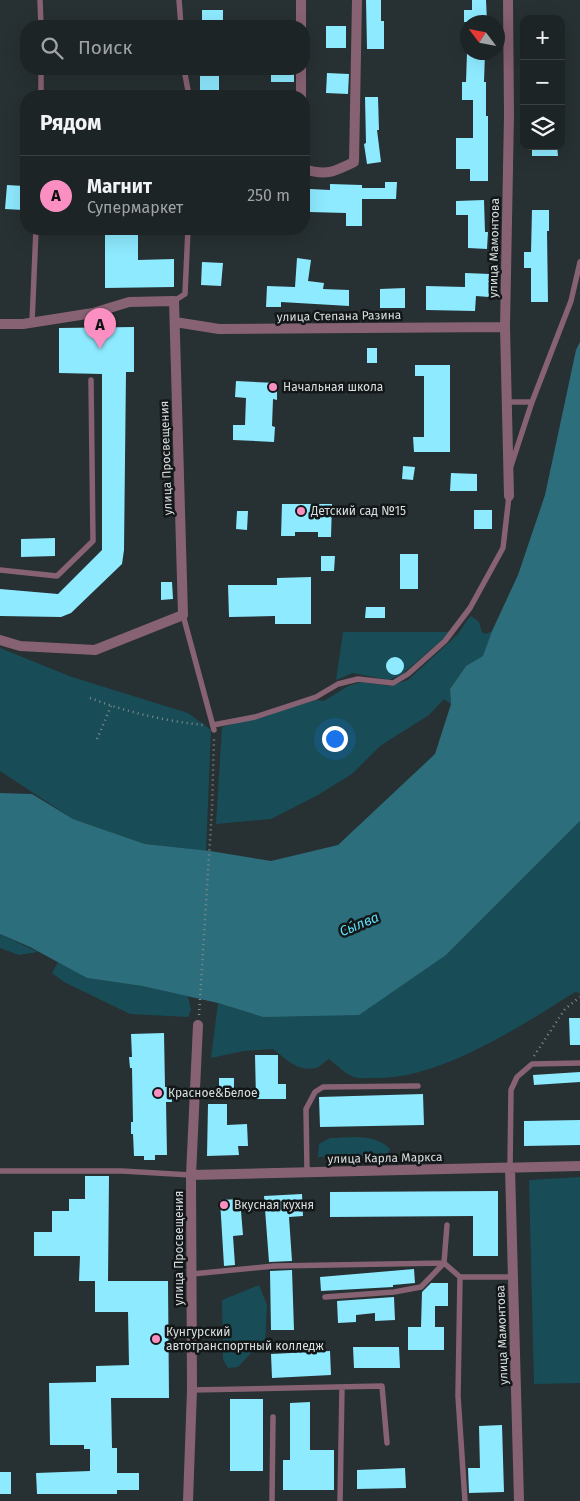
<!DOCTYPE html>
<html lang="ru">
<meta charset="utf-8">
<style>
body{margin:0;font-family:"Fira Sans",sans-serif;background:#2a3032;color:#f1f3f6}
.controls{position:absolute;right:15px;top:15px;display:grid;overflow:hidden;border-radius:10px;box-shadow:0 5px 20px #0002}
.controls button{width:45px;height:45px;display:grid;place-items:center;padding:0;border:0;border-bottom:1px solid #3b4143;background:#1d2426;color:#f1f3f6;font:25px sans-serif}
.compass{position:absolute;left:460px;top:15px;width:45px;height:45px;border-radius:50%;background:#1d2426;box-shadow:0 5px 20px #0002;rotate:302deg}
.you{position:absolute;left:334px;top:738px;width:18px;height:18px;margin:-12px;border:4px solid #fff;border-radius:50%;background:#1a73e8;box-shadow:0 0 0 8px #1a73e833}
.badge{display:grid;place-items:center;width:32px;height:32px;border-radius:50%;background:#fc8fc1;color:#111;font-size:16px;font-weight:700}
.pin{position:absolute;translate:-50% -41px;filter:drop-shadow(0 1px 2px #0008)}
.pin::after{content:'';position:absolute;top:26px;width:18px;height:15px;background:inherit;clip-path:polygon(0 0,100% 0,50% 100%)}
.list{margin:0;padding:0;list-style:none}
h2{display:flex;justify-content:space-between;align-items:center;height:65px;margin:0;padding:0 20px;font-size:21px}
h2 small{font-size:16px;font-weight:400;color:#a0a4a7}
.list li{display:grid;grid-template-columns:32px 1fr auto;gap:15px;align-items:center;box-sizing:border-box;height:80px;padding:0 20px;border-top:1px solid #3b4143}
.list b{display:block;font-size:19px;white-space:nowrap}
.list p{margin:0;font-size:16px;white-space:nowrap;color:#a0a4a7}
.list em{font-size:16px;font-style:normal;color:#a0a4a7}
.icon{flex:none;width:28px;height:28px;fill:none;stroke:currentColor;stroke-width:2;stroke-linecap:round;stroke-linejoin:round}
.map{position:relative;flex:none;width:580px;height:1501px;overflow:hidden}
.search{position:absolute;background:#1d2426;box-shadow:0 5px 20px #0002;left:20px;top:20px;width:290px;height:55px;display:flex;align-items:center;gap:12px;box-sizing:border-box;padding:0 18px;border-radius:20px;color:#a0a4a7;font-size:19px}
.panel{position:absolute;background:#1d2426;box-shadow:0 5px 20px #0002;left:20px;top:90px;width:290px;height:145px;border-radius:20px}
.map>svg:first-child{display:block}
.green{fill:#184d57}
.water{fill:#2c6e7c}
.building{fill:#8eeaff}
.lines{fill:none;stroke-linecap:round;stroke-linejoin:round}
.path{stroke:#828a8b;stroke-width:2.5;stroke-dasharray:1 4;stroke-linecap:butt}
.service{stroke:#876272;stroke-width:5.5}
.minor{stroke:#876272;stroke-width:10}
.poi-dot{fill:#fc8fc1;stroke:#131718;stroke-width:2}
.labels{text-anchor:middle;stroke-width:5;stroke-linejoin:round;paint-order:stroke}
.street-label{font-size:12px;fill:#d9dfe0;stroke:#131718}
.poi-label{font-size:12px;fill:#d9dfe0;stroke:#131718;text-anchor:start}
.water-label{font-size:14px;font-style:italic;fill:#5eddf7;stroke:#131718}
</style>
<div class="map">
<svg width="580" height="1501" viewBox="0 0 580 1501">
<rect width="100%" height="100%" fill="#273032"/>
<path class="green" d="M471,616L479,622L482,632L486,634L492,631L483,657L466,666L450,689L451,704L444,699L429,715L380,746L352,774L318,795L271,819L216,824L222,727L316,700L324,701L348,686L361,682L390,686L408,680L458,634L468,619Z
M343,632H448L443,639L401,675L389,680L353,673L336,680Z
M0,648L72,677L188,713L211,730L206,851L145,844L73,819L0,771Z
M580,821V993L575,992C521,1026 438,1081 373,1078C367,1078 359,1079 354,1077C346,1075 336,1064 329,1059C325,1061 320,1067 316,1068C297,1072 286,1059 273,1049L244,1051L211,1058L218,1003L263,1017L446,955Z
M0,934L38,952L19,955L0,948Z
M58,962L87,978L142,986L188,996L191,1010L188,1017L130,1014L64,982L52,973Z
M330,1138C351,1138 375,1133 390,1149L386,1157L368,1156L318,1157L319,1144Z
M580,1177V1383L534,1384L529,1180Z
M259,1285L267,1305L265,1344L261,1350L251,1353L238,1367L228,1368L223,1359L222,1300Z"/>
<path class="water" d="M580,342V821L446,955L359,1015L263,1017L218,1003L142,986L87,978L30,947L0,934V793L32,794L73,819L145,844L210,851L271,861L338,845L435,754L451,704L450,689L466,666L483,656L492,631L518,575L545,495L576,350Z"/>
<path class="building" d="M366,0H381V21H384V49H367Z
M472,0H486L487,22H464V10H472Z
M202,10H223V26H202Z
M326,26H346V48H326Z
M467,52H485L484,82H486V116H488V181H470V169H456V138H473V100H462V82H466Z
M271,69H294V82H271Z
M327,73L349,74L348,94L326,93Z
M200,76H219V96H200Z
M365,97H378L379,130H377L381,162L367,164L364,144L366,143Z
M532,146H557L558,156H532Z
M385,182H397L396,199H362V226H346V213L309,212L310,189L330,190V184L362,185V188H385Z
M7,185L24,186L23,210L5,209Z
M484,200L485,232H488L487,249L468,248V215H456V201Z
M532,210H549V231H547L548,302H531V268H524V252H531Z
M105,229H138V260L174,259V287L105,288Z
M297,258L311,260L308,281L324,283L323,289L349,290V306L281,302V307H266L267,286L295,287Z
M202,262L223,263L221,286L201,285Z
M465,273L490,274L489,297L476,296L475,311L426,310V286L465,287Z
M405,288V308H380V289Z
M134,327V372H126L124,550L122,564L71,613L61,617L0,616V589L58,594L102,550V374L59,373V328Z
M367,348H377V363H367Z
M415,365H450V452H414L413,437H424V376H415Z
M236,381L277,383V400L273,399L272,426L275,427L274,442L233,440V425H245L246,398L235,397Z
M403,466L415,467L413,480L402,479Z
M451,473L477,474V491H450Z
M282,504H332L331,537H318V532H295V536H281Z
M474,510H492V529H474Z
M237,511H248L247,530L236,529Z
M55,538V556L21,557V539Z
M400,554H418V589H400Z
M321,556H335L334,571H321Z
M311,577V624H275V616L229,617L228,585H277V578Z
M161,582H172L173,599L161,600Z
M366,607H385V618H365Z
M386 666a9 9 0 1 1 18 0a9 9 0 1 1-18 0Z
M569,1018H580V1045H570Z
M164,1033L165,1087H171L172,1102H166L167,1155H155V1160H144V1156H134L133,1134H131V1122H133L132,1068H130L129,1057H132L131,1034Z
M255,1055H278V1084H286V1099H256Z
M580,1072V1082L534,1085L533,1075Z
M219,1078H234V1093H219Z
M423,1094L424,1125L320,1127L319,1097Z
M208,1104H227V1125L247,1124L248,1146H238L239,1155L207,1156Z
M580,1120V1145L524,1146V1121Z
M85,1176H109L108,1281H168L169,1398H111L112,1448H117V1473H139V1490H117V1494H37L36,1473L90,1471V1449H84V1445H50L49,1383L96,1382V1366L129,1365L128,1312H95V1281H79L80,1256H34V1232H52V1211H69V1199H85Z
M498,1191V1256H473V1216L330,1217V1192Z
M302,1194L303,1216L289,1217L292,1261L269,1262L264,1196Z
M240,1199L243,1235L233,1236L235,1265L224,1266L220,1200Z
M414,1269L415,1283L393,1285V1287L321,1291L320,1277Z
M292,1270L294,1330H271L270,1271Z
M431,1283H448V1306H435V1327H444V1350H408V1327H421L422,1292Z
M394,1297L395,1320L375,1321V1313L356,1315V1322L338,1323L337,1301Z
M353,1347H399L400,1368H354Z
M330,1351L331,1375L272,1378L271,1354Z
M230,1399H263V1471H230Z
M310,1402V1450H334V1490H283V1460H290V1403Z
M502,1425L504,1492L469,1493L468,1468H480L479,1426Z
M405,1468L406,1488L357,1489V1470Z
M0,1472H11V1494H0Z"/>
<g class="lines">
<path class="path" d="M90,698C126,712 165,721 204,725
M97,739L111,706
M199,1015L212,809L214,739
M534,1056L565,1009L580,997"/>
<path class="service" d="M40,0L41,26
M179,0L181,26
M184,69L189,96
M41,96V69
M174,301L185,294L188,229
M32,323L36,229
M506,402H532
M511,466L532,402L571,301L580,262
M0,570L57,576L93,541L91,380
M183,615L214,730
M213,725L255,717L316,697L338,684L358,679L393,683L408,674L445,641L470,608L503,548L509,496
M510,1168L511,1090L517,1077L532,1064L580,1063
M0,1171H122L191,1175
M307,1172L306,1109L315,1092L323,1087L418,1086
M192,1274L274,1266L444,1263L460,1277H512
M460,1277L458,1396L465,1501
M325,1297L394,1292L421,1287L444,1263L447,1225
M192,1390L382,1386L387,1443
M272,1501L273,1417
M340,1501L342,1387"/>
<path class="minor" d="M508,0L509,115L505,327L509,496
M301,26V0
M301,96V69
M304,169C326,176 334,172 354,162L357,0
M175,322L219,329L505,327
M0,324H23L93,313L129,302L174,301L183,615L95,650L20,646L0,640
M510,1168L519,1501
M191,1175L580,1166
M188,1501L192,1390L191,1175L198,1025"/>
</g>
<g class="poi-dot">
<circle cx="273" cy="387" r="5"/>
<circle cx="301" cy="511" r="5"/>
<circle cx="158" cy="1093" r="5"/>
<circle cx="224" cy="1205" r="5"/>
<circle cx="156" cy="1339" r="5"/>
</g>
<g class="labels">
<g class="street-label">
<text transform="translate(494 248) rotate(-89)" y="4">улица Мамонтова</text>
<text transform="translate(339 316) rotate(-1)" y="4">улица Степана Разина</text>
<text transform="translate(166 458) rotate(-92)" y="4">улица Просвещения</text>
<text transform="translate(385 1158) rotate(-1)" y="4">улица Карла Маркса</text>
<text transform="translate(179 1248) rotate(-90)" y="4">улица Просвещения</text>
<text transform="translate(502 1335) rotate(-92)" y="4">улица Мамонтова</text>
</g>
<g class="poi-label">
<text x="283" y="391">Начальная школа</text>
<text x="311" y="515">Детский сад №15</text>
<text x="168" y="1097">Красное&amp;Белое</text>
<text x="234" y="1209">Вкусная кухня</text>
<text x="166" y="1336">Кунгурский<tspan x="166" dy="14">автотранспортный колледж</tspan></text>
</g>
<g class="water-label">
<text transform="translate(359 924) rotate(-23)" y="5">Сы́лва</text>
</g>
</g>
</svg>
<div class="controls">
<button>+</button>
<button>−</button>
<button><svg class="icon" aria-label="layers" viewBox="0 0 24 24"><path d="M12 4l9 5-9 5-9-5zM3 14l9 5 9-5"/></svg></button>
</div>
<svg class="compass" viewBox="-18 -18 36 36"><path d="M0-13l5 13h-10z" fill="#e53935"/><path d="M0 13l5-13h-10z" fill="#a0a4a7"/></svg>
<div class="you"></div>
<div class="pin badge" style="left:100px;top:349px">A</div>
<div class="search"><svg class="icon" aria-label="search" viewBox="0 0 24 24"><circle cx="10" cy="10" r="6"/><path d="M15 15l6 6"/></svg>Поиск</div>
<section class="panel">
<h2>Рядом<small></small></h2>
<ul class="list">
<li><span class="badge">A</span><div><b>Магнит</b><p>Супермаркет</p></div><em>250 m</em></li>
</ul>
</section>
</div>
